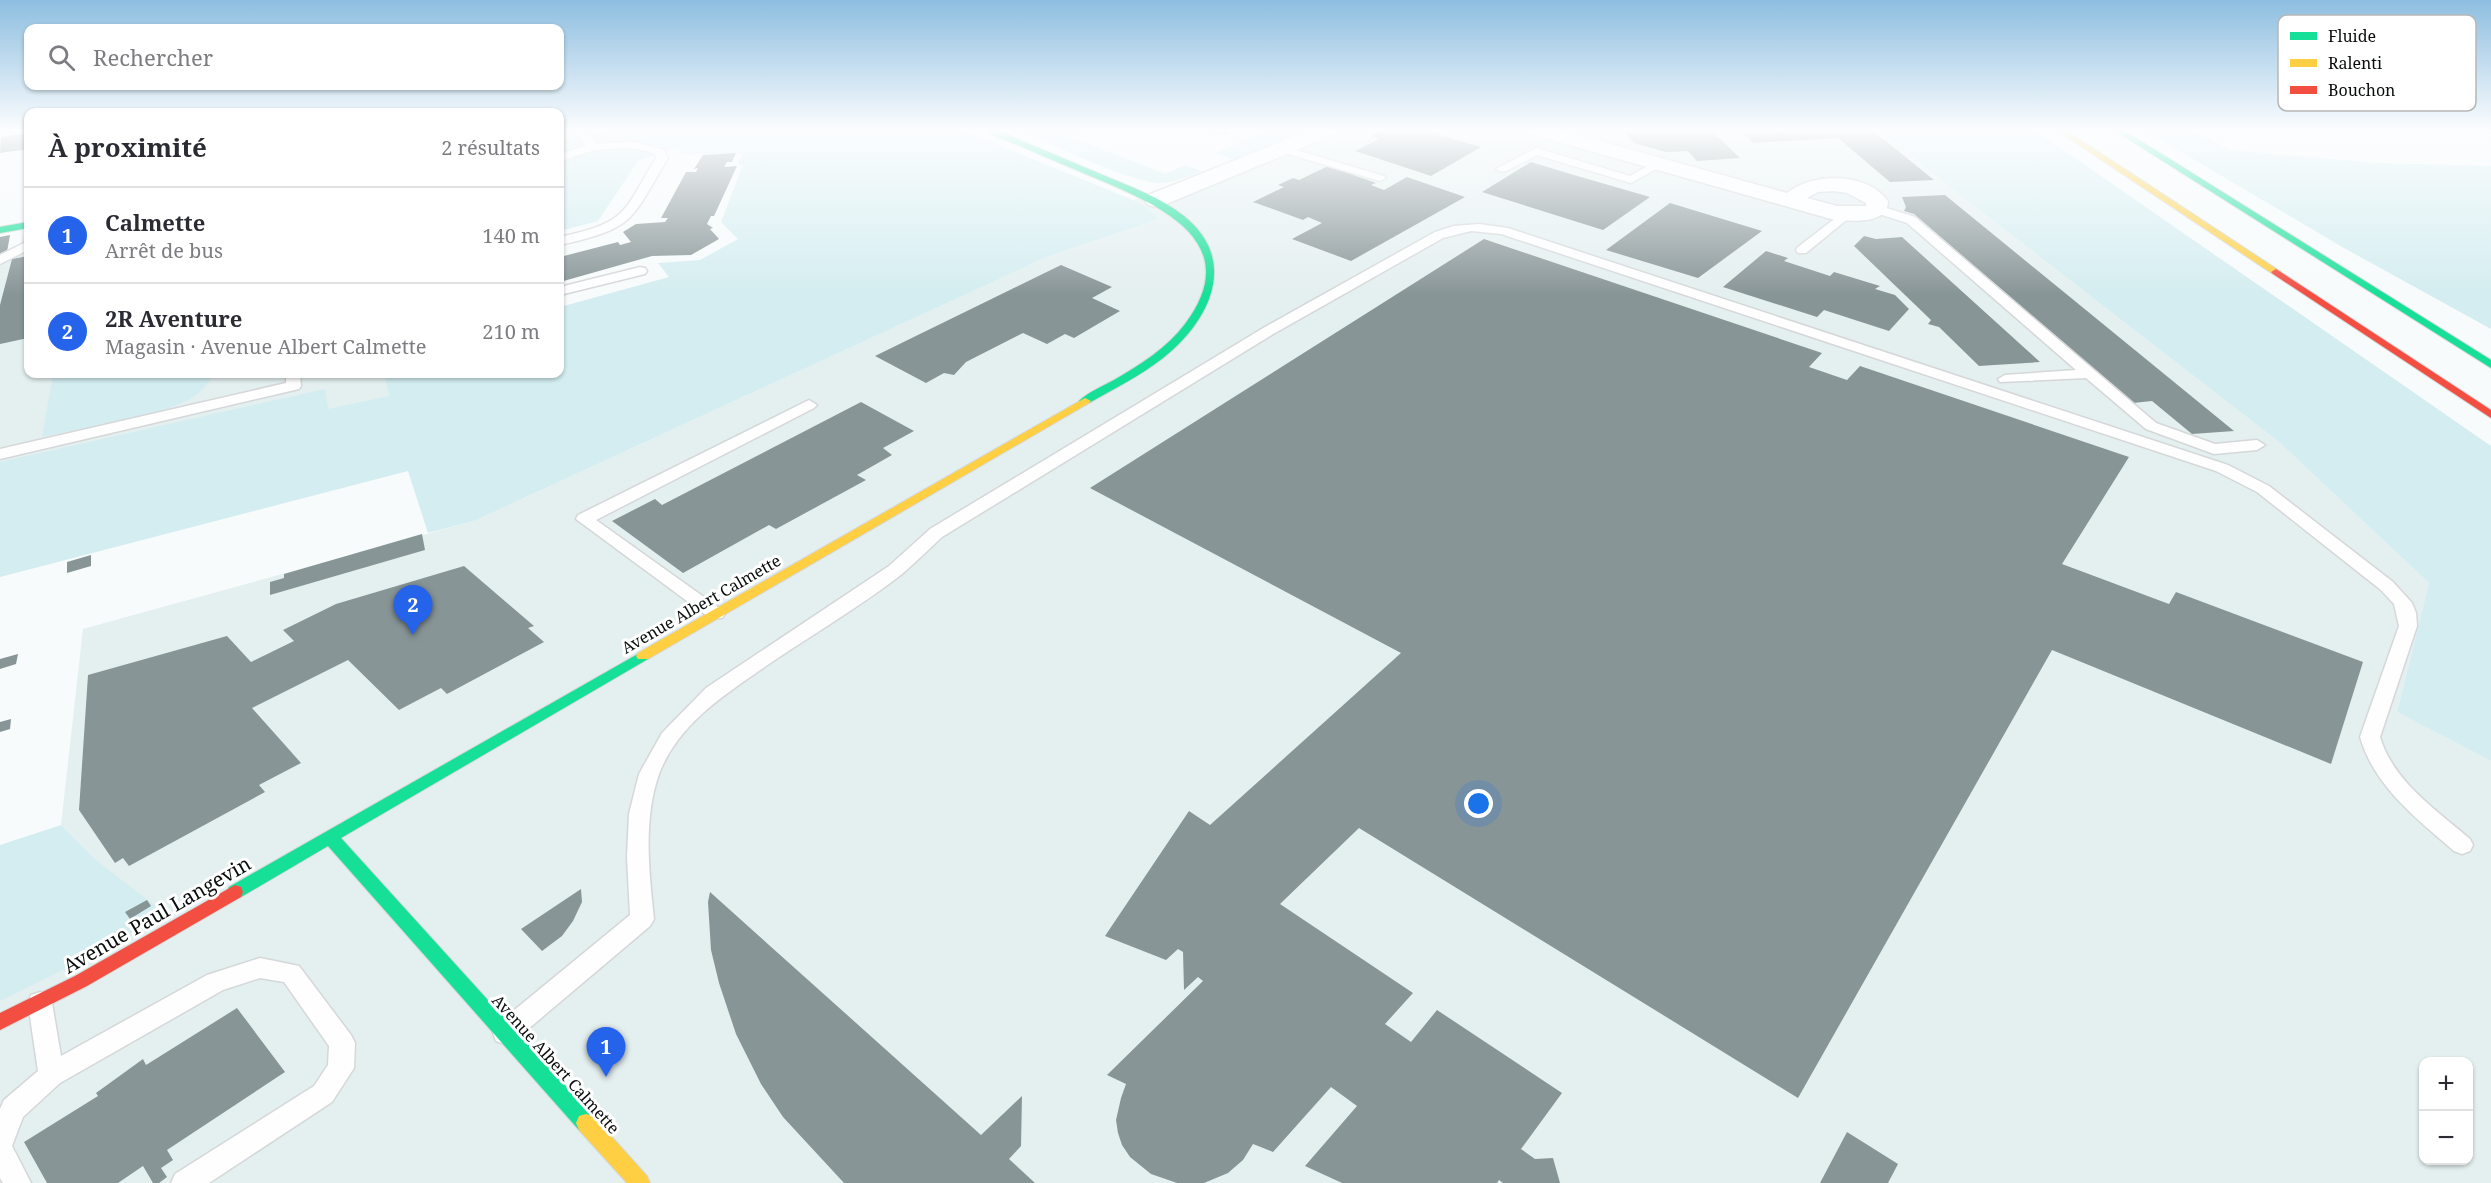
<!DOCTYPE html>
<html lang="fr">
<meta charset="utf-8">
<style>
body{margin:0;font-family:"Noto Serif",serif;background:#f2f2f3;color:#2b2b33}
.controls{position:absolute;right:18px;bottom:18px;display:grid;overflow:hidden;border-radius:12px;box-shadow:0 2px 4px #0004}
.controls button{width:54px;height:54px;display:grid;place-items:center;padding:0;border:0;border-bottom:2px solid #e1e1e2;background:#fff;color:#2b2b33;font:30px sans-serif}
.you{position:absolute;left:1479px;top:804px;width:21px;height:21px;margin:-15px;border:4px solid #fff;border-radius:50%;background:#1a73e8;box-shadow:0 0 0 9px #1a73e833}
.badge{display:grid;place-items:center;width:39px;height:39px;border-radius:50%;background:#2563eb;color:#fff;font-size:20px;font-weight:700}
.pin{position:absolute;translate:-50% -50px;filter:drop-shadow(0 2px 3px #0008)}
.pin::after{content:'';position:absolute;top:32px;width:21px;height:18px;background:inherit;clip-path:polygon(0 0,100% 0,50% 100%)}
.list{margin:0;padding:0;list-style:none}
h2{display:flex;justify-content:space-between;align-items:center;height:78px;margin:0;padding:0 24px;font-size:26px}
h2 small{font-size:20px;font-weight:400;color:#7c7c81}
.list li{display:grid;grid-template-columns:39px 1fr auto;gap:18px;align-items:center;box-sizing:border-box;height:96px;padding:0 24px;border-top:2px solid #e1e1e2}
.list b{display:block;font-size:22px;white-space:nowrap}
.list p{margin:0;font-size:20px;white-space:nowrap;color:#7c7c81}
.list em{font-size:20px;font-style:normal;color:#7c7c81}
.icon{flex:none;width:33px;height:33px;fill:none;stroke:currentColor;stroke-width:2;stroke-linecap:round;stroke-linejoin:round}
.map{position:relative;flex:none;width:2491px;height:1183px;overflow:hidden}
.search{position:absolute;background:#fff;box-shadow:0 2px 4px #0004;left:24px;top:24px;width:540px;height:66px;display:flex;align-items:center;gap:15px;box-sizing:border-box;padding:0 21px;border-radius:12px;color:#7c7c81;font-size:22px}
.panel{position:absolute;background:#fff;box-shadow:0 2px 4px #0004;left:24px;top:108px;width:540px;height:270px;border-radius:12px}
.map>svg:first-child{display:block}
.built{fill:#e4eff0;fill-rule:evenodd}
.green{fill:#d4edf0}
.building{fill:#889597}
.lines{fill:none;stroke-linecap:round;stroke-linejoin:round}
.lane-casing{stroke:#d5d7d8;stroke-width:3}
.street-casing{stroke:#d5d7d8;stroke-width:3}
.fast-casing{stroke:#d5d7d8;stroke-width:2}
.slow-casing{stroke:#d5d7d8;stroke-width:2}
.jam-casing{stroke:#d5d7d8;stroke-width:2}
.lane{fill:#fefeff;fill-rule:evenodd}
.street{fill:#fefeff;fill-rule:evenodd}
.fast{fill:#16e098;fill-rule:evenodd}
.slow{fill:#ffcf43;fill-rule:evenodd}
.jam{fill:#f24e42;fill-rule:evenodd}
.labels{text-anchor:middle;stroke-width:6;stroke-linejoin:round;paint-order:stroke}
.street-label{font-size:16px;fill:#0a0d0d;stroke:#fff}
.near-street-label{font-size:20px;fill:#0a0d0d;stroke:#fff}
.key{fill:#fff;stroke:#b6b6b6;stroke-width:1.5}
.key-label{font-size:16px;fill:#0a0d0d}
</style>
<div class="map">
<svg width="2491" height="1183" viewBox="0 0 2491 1183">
<rect width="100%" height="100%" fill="#f7fbfc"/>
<path class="built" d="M1309,129H1878L1951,188L2279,442L2429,583L2397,712L2491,761V1183H0V1001L97,861L61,825L83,629L474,521L1049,256L1159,219L1145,206L1133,200L1172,187ZM2424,1062H2468V1160H2424Z
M28,231V374H384L389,396L0,577V256L21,245L24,232Z"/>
<path class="green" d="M610,129H959L1133,200L1145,206L1159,219L1049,256L474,521L428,533L408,471L0,577V462L325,389L328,409L389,396L384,374H560V307L669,277L658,263L700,260L738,239L721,222L743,165L737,164L743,153L682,154L679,147L638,161L598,221L560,231V140Z
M1017,129H1085L1068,136L1165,174L1186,165L1202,171C1189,176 1177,182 1162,183C1128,183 1052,143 1017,129Z
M1273,129H1309L1236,160L1215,153Z
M1878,129H2033L2491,446V761L2397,712L2429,583L2279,442L1951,188Z
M2142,129H2191L2230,150L2377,163L2491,166V329L2344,248Z
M62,374H214C209,382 204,389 196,395C166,417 81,428 42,437L53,375Z
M61,825L97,861L166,914L69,967L0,1001V845Z"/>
<path class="building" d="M1206,129H1239L1224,135Z
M1386,129H1428L1433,130L1430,132L1481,147L1431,176L1355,151L1379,139L1371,136Z
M1621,129H1710L1740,158L1697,161L1688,151L1666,152L1634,143Z
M1739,129H1871L1934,180L1890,182L1838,138L1753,143Z
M28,133V149L0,153L1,137Z
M736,153L732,162H727L724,167L737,166L714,216H711L707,224L713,228L710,229L719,239L691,255L652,256L560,282V257L618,242L620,245L631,242L623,232L636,224L665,222L668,218H661L686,172H696L698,168L694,169L703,155Z
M1531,162L1574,175L1650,197L1603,230L1482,192Z
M1328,166L1376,183L1371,185L1384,190L1407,177L1465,197L1351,261L1292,239L1322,223L1308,217L1303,220L1253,202L1284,187L1278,185L1293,178L1299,180Z
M1945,195L2234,431L2192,434L2152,401L2133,403L1914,214L1904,211L1906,207L1902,197Z
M1670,203L1762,231L1698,278L1606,250Z
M10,235L7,252L0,255V237Z
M1864,236L1876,239L1902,237L2040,362L1979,366L1939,327L1928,324L1931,320L1854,246Z
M1484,239L1822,353L1809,367L1847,380L1860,366L2129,457L2062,564L2169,604L2176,592L2363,662L2331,764L2052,650L1798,1098L1359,828L1280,904L1413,993L1385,1024L1411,1042L1437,1010L1562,1093L1521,1149L1535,1159L1553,1158L1560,1183H1503L1499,1180L1497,1183H1342L1305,1166L1357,1106L1331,1087L1273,1152L1253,1144L1243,1160L1228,1173L1204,1183H1177L1151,1174L1130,1157L1122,1145L1118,1133L1116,1120L1121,1098L1126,1084L1107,1075L1203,981L1198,977L1184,990L1183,952L1178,949L1166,960L1105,936L1189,811L1210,825L1401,653L1090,488Z
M1766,251L1788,258L1784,261L1830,276L1834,272L1880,286L1875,289L1895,295L1909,309L1889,331L1824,310L1817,317L1723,287Z
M28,256V338L0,344V305L12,259Z
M1061,265L1112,287L1092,298L1120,311L1074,338L1065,334L1047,344L1023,333L966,362L954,375L944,373L926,383L875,356Z
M861,402L914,431L883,448L892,455L857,475L866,480L776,529L769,525L683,573L612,521L655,499L662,505Z
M422,534L425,550L270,595V582L284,578V574Z
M91,555V566L67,573V562Z
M464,566L534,626L528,628L544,642L447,694L441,688L399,710L348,660L252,708L301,763L259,785L265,792L129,866L123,858L115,863L79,810L88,675L227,636L251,662L294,641L283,630L336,604Z
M18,654L16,664L0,669V659Z
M11,719L10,729L0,732V722Z
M581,889L582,902L573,921L562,936L542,951L521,929Z
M710,892L981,1135L1022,1096L1021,1146L1009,1159L1035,1183H844L783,1117L761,1084L736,1034L719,983L711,950L708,902Z
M147,900L151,906L130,919L125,912Z
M237,1008L285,1072L167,1150L173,1160L161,1168L167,1177L159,1183H153L143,1166L118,1183H47L24,1142L98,1096L96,1093L143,1059L146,1065Z
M1847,1132L1898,1164L1888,1183H1820Z"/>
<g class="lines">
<defs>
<path id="lane" d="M577,129H587L595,144L635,142L664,150L668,158C630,221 636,228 560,245V237C628,222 622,214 656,158L655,154C637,146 611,148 592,151C581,153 571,159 560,161V154L585,146Z
M1282,146L1384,176L1386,178L1380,181L1278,151V147Z
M1536,148L1630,176L1655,162L1659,161L1665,164L1631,183L1537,155L1506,171L1502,172L1496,169Z
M1877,205L1915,217L2156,423L2215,444L2257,440L2265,445L2257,450L2214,454L2146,429L2086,378L2000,382L1998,379L2005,375L2076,370L1907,223L1873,212V206Z
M1846,210L1850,211V217L1806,253H1798L1796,250L1798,247Z
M1479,224L1508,228L2228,465L2269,486L2393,582L2412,603L2416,613L2417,626L2380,737C2393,781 2436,810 2470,839L2473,845L2470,851L2462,854L2454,851C2417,819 2374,786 2360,737L2399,626L2394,604L2381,590L2257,492L2216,471L1501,234L1471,231L1443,238L1275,333L942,537C929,549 916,562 902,574C861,606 810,636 766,666C724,695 678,724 659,774C643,820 649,872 654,919L650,926L514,1041L505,1044L496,1041L493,1033L496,1025L630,915L627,857L629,814L639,774L662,733L706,688L889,566L930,529L1265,327L1435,232L1454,226Z
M28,241V250L0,264V255Z
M640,267L645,268L647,271L645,274L560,295V287Z
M286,374H300L301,386L299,389L0,459V449L286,383Z
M809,400L817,405L814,408L596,520L722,610L725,614L722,618H710L576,519L578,515Z
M260,958L299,966L351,1035L355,1043L354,1068L332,1102L209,1183H171L175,1174L314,1086L328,1065L329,1046L284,982L260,978L223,990L60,1083L23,1117L12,1146L31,1183H3L0,1178V1109L4,1100L38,1071L28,1003L31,995L40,992L49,995L52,1003L61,1056L207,975Z"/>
<path id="street" d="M1313,129H1340L1337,133L1164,205L1156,207L1148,205L1145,200L1148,195Z
M1524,129H1556L1787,193C1812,172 1868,172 1888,201C1888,226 1848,221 1831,219L1527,133ZM1834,191L1847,193L1866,203V206H1837L1807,198L1818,192Z"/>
<path id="fast" d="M560,129H572L560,133Z
M983,129H994C1030,144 1067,160 1103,175C1131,187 1160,197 1184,216C1240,261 1209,322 1163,358C1140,376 1114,389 1089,403H1081L1079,401C1088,392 1103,386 1114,380C1140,365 1167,348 1185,324C1246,243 1161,206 1100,180C1073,169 1046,157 1020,146C1008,141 993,137 983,129Z
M2112,129H2122L2491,360V368Z
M28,222V228L0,233V227Z
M643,651L648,653L650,656L648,659L341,838L593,1116L596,1123L593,1130L586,1132L579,1130L328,846L241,897L235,899L229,897L227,892L229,887Z"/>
<path id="slow" d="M2055,129H2064L2281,272L2273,274Z
M1085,398L1091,401L1089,403L648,659H638L636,656L638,653Z
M586,1114L593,1116L647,1176L650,1183H627L579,1130L576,1123L579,1116Z"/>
<path id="jam" d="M2276,269L2491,410V418L2273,274L2271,272Z
M235,885L241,887L243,892L241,897L87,986L0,1030V1013L75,976Z"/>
</defs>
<use href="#lane" class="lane-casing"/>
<use href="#street" class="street-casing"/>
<use href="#fast" class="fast-casing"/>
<use href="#slow" class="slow-casing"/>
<use href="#jam" class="jam-casing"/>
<use href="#lane" class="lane"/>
<use href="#street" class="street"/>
<use href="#fast" class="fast"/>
<use href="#slow" class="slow"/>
<use href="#jam" class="jam"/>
</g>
<linearGradient id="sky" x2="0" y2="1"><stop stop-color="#8dbee0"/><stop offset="0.44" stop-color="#fbfdfe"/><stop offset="1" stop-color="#fbfdfe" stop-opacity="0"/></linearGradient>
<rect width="2491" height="295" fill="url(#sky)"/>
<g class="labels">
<g class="street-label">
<text transform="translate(701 604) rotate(-30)" y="6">Avenue Albert Calmette</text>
<text transform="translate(556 1064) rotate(48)" y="6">Avenue Albert Calmette</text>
</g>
<g class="near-street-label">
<text transform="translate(157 915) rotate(-30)" y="7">Avenue Paul Langevin</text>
</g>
</g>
<rect x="2278" y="15" width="198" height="96" rx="9" class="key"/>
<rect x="2290" y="32" width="27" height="8" fill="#16e098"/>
<rect x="2290" y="59" width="27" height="8" fill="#ffcf43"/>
<rect x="2290" y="86" width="27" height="8" fill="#f24e42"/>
<g class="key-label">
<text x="2328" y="42">Fluide</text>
<text x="2328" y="69">Ralenti</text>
<text x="2328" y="96">Bouchon</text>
</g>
</svg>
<div class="controls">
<button>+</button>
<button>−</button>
</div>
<div class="you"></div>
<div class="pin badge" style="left:606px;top:1077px">1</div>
<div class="pin badge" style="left:413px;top:635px">2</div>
<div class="search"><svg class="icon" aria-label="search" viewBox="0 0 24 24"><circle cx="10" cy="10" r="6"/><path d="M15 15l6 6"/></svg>Rechercher</div>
<section class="panel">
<h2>À proximité<small>2 résultats</small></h2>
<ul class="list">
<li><span class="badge">1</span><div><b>Calmette</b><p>Arrêt de bus</p></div><em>140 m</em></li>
<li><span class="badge">2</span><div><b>2R Aventure</b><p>Magasin · Avenue Albert Calmette</p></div><em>210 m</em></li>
</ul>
</section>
</div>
